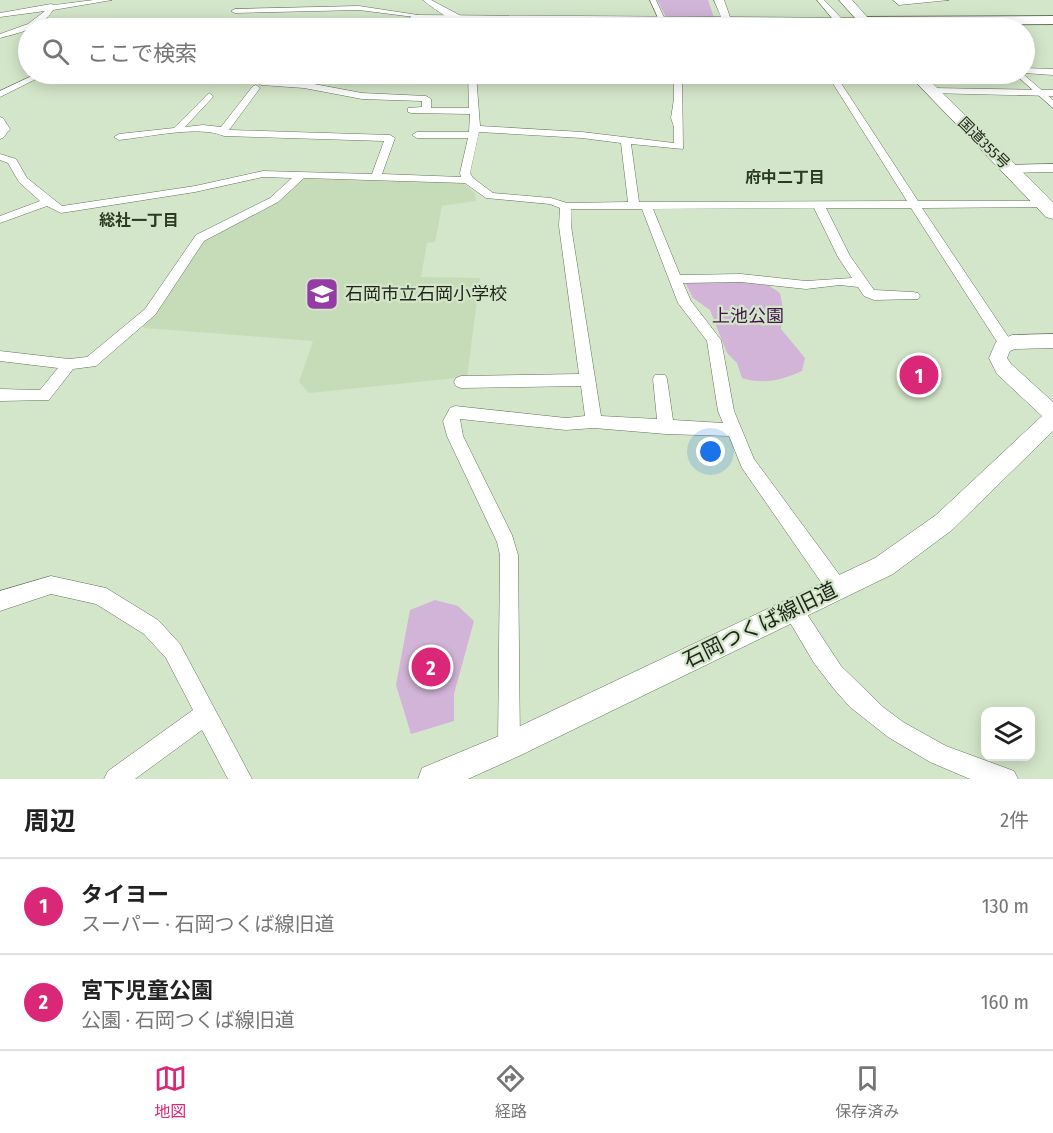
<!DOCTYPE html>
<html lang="ja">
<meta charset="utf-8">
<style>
body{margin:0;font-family:"Fira Sans Condensed","Noto Sans JP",sans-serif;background:#f6f6f6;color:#222}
.controls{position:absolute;right:18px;bottom:18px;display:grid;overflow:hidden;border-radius:12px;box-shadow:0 3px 15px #0003}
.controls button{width:54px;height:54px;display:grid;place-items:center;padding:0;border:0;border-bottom:2px solid #e0e0e0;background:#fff;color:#222;font:30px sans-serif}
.you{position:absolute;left:711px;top:452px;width:21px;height:21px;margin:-15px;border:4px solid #fff;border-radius:50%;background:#1a73e8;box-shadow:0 0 0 9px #1a73e833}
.badge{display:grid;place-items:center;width:39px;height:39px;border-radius:50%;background:#db2777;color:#fff;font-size:20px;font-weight:700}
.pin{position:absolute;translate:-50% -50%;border:3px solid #fff;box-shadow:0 2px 6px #0006}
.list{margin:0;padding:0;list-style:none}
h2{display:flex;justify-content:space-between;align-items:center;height:78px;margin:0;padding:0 24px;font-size:26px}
h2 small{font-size:20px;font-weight:400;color:#767676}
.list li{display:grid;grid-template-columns:39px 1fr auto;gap:18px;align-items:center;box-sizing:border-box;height:96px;padding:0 24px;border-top:2px solid #e0e0e0}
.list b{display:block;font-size:22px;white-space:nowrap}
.list p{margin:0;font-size:20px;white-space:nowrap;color:#767676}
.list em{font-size:20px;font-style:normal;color:#767676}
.icon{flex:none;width:33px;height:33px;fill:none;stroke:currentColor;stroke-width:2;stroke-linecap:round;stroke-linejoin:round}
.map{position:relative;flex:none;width:1053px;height:779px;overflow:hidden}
.search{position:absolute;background:#fff;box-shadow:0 3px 15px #0003;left:18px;right:18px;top:18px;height:66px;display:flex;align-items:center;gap:15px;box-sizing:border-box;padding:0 21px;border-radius:33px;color:#767676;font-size:22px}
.sheet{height:270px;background:#fff}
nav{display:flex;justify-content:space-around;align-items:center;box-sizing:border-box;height:84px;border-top:2px solid #e0e0e0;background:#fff;font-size:16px;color:#767676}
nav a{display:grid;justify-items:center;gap:3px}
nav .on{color:#db2777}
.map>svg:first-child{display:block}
.built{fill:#c6dcb9}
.green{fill:#d1b4d7}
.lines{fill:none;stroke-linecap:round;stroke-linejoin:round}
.minor-casing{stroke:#637359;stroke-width:1}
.tertiary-casing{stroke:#637359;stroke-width:1}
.secondary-casing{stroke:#637359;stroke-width:1}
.primary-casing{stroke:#637359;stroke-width:2}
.trunk-casing{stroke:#637359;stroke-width:1}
.minor{fill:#fff;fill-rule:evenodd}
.tertiary{fill:#fff;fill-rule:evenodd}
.secondary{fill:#fff;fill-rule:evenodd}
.primary{fill:#fff;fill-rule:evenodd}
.trunk{fill:#fff;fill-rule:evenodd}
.labels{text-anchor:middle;stroke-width:4.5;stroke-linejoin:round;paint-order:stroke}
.far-street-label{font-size:15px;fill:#1e241a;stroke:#d4e6c9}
.far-neighbourhood-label{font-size:16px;font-weight:bold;fill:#2c3a23;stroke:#d4e6c9}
.poi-label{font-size:18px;fill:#1e241a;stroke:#d4e6c9;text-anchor:start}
.park-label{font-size:18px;fill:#411449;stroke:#d4e6c9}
.near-street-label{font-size:21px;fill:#1e241a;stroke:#d4e6c9}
</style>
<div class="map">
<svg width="1053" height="779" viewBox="0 0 1053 779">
<rect width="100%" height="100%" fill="#d4e6c9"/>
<path class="built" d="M302,179L463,183L475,193L476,201L442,206L435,242L427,243L421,277L480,278L467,377L309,393L299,382L313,341L144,328L143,326L205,239Z"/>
<path class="green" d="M657,0H708L714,18L666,17Z
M714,280L765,283L780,293L783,308L781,329L805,358L802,371C781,380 764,385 742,378L737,363L727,353L710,310L693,298L685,282Z
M435,600L458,606L474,621L454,694V721L411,734L396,685L410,610Z"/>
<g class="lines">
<defs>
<path id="minor" d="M94,0H112L53,10C42,28 19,33 0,38V34L28,24L45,11L0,17V13L51,4L54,5Z
M423,0H431L484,28C465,30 437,12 423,0Z
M650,0H656L666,22H660Z
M817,0H824L843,20V24H837Z
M893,0H949L899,5Z
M359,6L418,15L414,17L359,10L235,13L231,11L235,9Z
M729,19H735L739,28H733Z
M223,24L305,26L309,28H220V24Z
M1024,68L1053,69V75L1024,73Z
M36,74H46L0,97V91Z
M324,74H361L357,77L325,79L314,84L362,93L426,96L431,99V108H469L468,74H476L480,126L582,132L674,143V127L671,118L674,99V74H682L683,149L631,144L639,202L907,201L827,74H835L918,201H1044L1050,204L1044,207L922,208L1013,344L1011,348H1001L911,208H826L850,256L874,290L913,292L918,293L920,296L918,299L874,300L864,296L858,287L840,285L806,289L741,282L683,283L691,301L721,340L734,411L754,459L844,581L847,588L844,595L837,597L830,595L742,468L729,436L666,434L594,428L566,430L460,419L463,436L512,535L518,555L520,746L517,754L509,757L501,754L498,746L500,555L497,542L447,436L443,421L450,408L455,406L566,418L585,416L581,386L461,388L456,386L454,382L456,378L461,376L579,374L559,226L560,208L550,204L486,198L465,183L304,178L278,202L204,241L155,315L96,366L73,369L49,400L0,401V389L40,390L58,368L0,361V351L69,359L87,357L145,309L196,235L270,198L292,178L263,177L195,192L61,213L47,206L0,223V216L40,201L19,182L8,163L0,160V154L16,159L27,178L62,206L195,186L263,171L372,174L384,141L224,136C200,125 148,137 119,140L114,137L119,134L174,128L209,93L213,96L212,98L185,127L203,125L221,127L253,86L256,85L260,88L229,130L390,135L395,138L382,174L461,177L460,173L468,138H417L412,135L417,132H469L470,114L411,113L408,112V108L422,107V101L362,99L304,88L261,85L257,82L261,79L303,82ZM479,132L582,138L621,143L628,202L567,203L551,198L493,193L473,178L470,173ZM814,208L838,257L852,278L806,281L741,274L680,275L653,209ZM571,209H642L678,303L707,341L718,411L723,423L673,420L667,379L665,375H655L653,379L657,419L601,416L571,226Z
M1015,74H1023L1053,100V108Z
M0,117L3,118L10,129L3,138L0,139Z
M51,576L106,588L158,620L180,644L252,779H228L202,730L135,779H104L108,771L193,710L166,658L144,634L96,604L51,594L0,611V591Z
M792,599L799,602L841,666L883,707L903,722L946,746L1014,771L1018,779H970L930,762L888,737L850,707L834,689L814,663L782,609L785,602Z"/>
<path id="tertiary" d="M714,0H724L730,17L864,18L869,21L864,24L414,21L409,18L414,15L721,17Z
M932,88L1053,90V96L928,93V89Z
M1053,334V348L1015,349L1010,351L1007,358L1011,364L1053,402V431L952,530L893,574L519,756L468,779H418L422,768L499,736L875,558L936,515L1042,416L997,374L989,358L996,342L1012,335Z"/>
<path id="secondary" d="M1053,164V172L1009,173L1002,169L1009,165Z"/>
<path id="primary" d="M1053,16V24L864,25L858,21L864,17Z"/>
<path id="trunk" d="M839,0H852L877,28H864Z
M908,74H923L1053,202V219L1046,217Z"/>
</defs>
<use href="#minor" class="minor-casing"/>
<use href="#tertiary" class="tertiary-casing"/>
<use href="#secondary" class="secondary-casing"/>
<use href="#primary" class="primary-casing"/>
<use href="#trunk" class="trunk-casing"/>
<use href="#minor" class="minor"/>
<use href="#tertiary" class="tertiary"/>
<use href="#secondary" class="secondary"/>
<use href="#primary" class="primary"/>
<use href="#trunk" class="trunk"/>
</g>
<defs>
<symbol id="school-square" viewBox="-11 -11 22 22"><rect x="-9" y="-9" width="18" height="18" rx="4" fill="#953ba6" stroke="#d4e6c9"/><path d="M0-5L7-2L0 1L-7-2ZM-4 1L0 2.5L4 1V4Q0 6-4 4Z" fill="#fff"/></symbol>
</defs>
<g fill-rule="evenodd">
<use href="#school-square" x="303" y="275" width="38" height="38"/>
</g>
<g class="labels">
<g class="far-street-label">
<text transform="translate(984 143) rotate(45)" y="5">国道355号</text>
</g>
<g class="far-neighbourhood-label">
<text x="785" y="183">府中二丁目</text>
<text x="139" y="226">総社一丁目</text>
</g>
<g class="poi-label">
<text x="345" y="300">石岡市立石岡小学校</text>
</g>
<g class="park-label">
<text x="748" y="322">上池公園</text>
</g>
<g class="near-street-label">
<text transform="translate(760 625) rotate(-26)" y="7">石岡つくば線旧道</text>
</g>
</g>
</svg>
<div class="controls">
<button><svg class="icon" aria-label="layers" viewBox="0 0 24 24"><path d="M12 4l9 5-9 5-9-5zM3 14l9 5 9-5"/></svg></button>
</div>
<div class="you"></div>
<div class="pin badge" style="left:919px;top:375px">1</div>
<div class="pin badge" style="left:431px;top:667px">2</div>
<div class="search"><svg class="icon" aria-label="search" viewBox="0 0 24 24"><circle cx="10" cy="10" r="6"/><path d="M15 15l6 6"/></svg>ここで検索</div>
</div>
<section class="sheet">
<h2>周辺<small>2件</small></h2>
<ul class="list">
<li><span class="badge">1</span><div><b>タイヨー</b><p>スーパー · 石岡つくば線旧道</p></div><em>130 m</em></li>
<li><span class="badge">2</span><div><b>宮下児童公園</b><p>公園 · 石岡つくば線旧道</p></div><em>160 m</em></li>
</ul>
</section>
<nav>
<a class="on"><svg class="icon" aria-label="map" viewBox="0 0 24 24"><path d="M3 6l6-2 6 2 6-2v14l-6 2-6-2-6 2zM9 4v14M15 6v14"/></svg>地図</a>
<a><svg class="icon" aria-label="directions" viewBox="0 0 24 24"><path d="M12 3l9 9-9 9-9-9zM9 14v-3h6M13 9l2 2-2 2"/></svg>経路</a>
<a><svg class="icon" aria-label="saved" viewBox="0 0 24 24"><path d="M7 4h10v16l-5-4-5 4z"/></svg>保存済み</a>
</nav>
